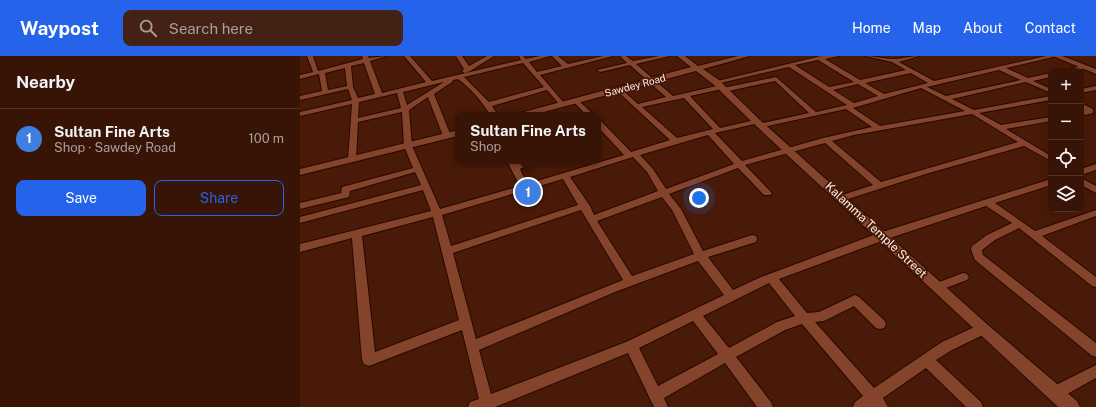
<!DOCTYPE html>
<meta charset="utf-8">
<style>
body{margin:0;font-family:"Public Sans",sans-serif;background:#432114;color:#f1f3f6}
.controls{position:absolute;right:12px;top:12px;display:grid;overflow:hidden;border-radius:8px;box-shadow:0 4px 16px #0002}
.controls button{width:36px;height:36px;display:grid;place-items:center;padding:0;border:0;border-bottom:1px solid #523328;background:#381406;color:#f1f3f6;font:20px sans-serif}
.you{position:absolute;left:399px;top:142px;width:14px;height:14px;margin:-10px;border:3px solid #fff;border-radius:50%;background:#1a73e8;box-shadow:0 0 0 6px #1a73e833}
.badge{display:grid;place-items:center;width:26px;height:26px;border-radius:50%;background:#2563eb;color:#fff;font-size:13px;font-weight:700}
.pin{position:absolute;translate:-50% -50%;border:2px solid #fff;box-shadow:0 1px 4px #0006}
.popup{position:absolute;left:155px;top:56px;width:146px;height:52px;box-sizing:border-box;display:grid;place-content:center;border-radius:8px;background:#381406;filter:drop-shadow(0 1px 3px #0005);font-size:13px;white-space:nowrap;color:#ab9e9b}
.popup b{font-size:15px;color:#f1f3f6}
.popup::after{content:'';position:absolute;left:50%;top:100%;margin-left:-8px;border:8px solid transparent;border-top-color:#381406}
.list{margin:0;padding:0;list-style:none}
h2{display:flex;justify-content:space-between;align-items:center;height:52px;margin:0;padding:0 16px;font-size:17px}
h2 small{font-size:13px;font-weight:400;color:#ab9e9b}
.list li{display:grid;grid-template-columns:26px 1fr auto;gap:12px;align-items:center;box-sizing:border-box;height:60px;padding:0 16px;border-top:1px solid #523328}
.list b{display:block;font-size:15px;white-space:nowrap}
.list p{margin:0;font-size:13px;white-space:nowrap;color:#ab9e9b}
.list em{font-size:13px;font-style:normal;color:#ab9e9b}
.actions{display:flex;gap:8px;padding:12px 16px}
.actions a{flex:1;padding:9px 0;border:1px solid #2563eb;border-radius:8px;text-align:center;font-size:14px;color:#2563eb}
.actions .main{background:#2563eb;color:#fff}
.icon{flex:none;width:22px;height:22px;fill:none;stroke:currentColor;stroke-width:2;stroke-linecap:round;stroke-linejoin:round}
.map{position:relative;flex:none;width:796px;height:351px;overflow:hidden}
header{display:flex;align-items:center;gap:24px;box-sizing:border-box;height:56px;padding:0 20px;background:#2563eb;color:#fff}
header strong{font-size:19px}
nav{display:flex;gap:22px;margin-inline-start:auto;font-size:14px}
.search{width:280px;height:36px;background:#432114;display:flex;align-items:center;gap:10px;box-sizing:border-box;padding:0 14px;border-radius:8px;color:#ab9e9b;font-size:15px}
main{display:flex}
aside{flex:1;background:#381406}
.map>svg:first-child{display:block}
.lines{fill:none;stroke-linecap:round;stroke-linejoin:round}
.minor-casing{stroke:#280800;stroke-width:2}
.tertiary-casing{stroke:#280800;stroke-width:2}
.minor{fill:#84432b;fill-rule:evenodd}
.tertiary{fill:#84432b;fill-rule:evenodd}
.labels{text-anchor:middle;stroke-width:3.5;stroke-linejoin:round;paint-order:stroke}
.far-street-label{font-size:10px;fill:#fdede7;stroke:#4a1a08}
.street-label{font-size:12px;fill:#fdede7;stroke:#4a1a08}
</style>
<header>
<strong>Waypost</strong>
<div class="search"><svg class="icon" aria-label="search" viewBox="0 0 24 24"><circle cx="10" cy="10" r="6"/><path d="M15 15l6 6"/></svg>Search here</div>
<nav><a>Home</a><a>Map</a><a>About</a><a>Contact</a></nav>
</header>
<main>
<aside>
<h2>Nearby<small></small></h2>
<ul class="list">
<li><span class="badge" style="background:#3f7fe0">1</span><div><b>Sultan Fine Arts</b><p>Shop · Sawdey Road</p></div><em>100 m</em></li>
</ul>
<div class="actions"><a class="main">Save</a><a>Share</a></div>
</aside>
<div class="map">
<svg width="796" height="351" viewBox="0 0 796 351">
<rect width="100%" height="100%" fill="#4a1a08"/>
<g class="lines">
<defs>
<path id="minor" d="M7,0H13L18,15L63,3L62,0H68L69,2L87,0L70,5L82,37L126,26L104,0H110L132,25L221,4L219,0H223L226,3L240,0H250L229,6L237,16L262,10L252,0H258L268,8L303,0H313L240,19L264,47V49H260L247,34L192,50L198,59H190C182,45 171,33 158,23L153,24L152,26L134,38L151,80L150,82H147L143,80L128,41L109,54L112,90L140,153L220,130L207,105H215L217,108L225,105H236L220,113L227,128L324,99L298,71V65H301L331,96L370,84L315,33L320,32L338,48L366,41L330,9L300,16L297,14L327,7L320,0H326L333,5L359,0H370L336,8L373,40L421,29L423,30V32L476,21L516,56L547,49L489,11L416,28L413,26L521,0H539L525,3L560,24L606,14L592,6L565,0C575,0 584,3 594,3C602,3 610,0 619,0L599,6L634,25L746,0H757L706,12L728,22L751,17V21L733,25L751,33V37L726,26L652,43L674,54L751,40V44L679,57L701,69L751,61V65L706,73L751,100V105L724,90L629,117L542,145L539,144L537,142L539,140L573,129L525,87L445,109L470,135L472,137L470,139H464L438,112L369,138L381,153L403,195L452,179L456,180L457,183L456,186L408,201L433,234L461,221L579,177L751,123V129L695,147L735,175L796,154V160L742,180L796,221V231L792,230L719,172L695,184L682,194L683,199L796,287V301L791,299L675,204L671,193L672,190L687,179L712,167L686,150L587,183L479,223L507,257L519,256L555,239L559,241L584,264L586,268L584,272L580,273L576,272L554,250L524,265L515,266L574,332L642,286L679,269L683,268L687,269L689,273L687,277L652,294L636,304L681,346L683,351H666L626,312L583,342L588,351H553L555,346L563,340L502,268L485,274L436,301L471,346L473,351H457L425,307L364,342L368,351H354L328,297L195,351H168L170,346L179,343L162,274L69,310L64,308L62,304L52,182L0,196V188L131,155L123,134L0,167V161L121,129L115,116L50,135L49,141L0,153V147L41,137L42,131L113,112L104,90L102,56L58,66L56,103L52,105L48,103L52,48L0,60V56L52,44L48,33L0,44V40L22,35L19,18L0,23V19L13,16ZM518,4L554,26L529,31L495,9ZM64,7L75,38L58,42L53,31L51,10ZM223,7L244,31L189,46L164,21ZM45,12L47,30L28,34L25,17ZM699,14L721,24L646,40L627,31ZM611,17L628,27L584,38L565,27ZM475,25L509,57L458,68V72L546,53L572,71L523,82L442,105L415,77L459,67V63L420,72L390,40L422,33V35L424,36ZM144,26L107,49L103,36ZM558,28L578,40L554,47L533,34ZM621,32L665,55L580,70L553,52ZM97,37L101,52L58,62L59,46ZM384,42L413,73L377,82L342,51ZM672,58L718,86L581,126L532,85L554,79ZM408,79L434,108L366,133L353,113L340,99ZM333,101L347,116L358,135L294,159L290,150L270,121ZM263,123L278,149L151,190L142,159ZM362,141L372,154L394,198L332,220L297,165ZM281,154L323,224L176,283L153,197ZM133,161L159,264L75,296L62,180ZM398,205L424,239L326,286L191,338L179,294L315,236ZM469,227L495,260L477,266L429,292L403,260ZM393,265L418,298L358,330L339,292Z
M156,0H162L169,10L187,0H194L170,15L165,17L162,15L164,13Z
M783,9L786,11L785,12L774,15H764Z
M796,30V34L781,37V33Z
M276,43L278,44L294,59H286L273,45Z
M781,47L793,53V57L781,60V56L784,54L781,52Z
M796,108V114L781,119V113Z
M781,122L796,130V137L781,129Z
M663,217L667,218L669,221L667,224L638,235L634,234L632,231L634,228Z
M796,309V322L760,342L755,344L750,342L748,337L750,332Z"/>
<path id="tertiary" d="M377,0H385L398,10L438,0H450L403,13L419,24L459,63L688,269L777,345L780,351H758L453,67L413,28L396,15L233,59H219L220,57L391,11Z
M753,0H762L796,13V18Z
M158,74V80L0,119V113Z"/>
</defs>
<use href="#minor" class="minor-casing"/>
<use href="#tertiary" class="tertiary-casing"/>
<use href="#minor" class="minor"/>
<use href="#tertiary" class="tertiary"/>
</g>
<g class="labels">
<g class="far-street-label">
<text transform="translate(335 29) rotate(-15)" y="4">Sawdey Road</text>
</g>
<g class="street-label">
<text transform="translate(576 174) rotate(43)" y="4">Kalamma Temple Street</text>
</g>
</g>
</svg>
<div class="controls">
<button>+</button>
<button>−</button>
<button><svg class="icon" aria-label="locate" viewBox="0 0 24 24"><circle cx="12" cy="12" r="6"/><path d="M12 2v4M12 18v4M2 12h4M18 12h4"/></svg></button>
<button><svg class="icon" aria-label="layers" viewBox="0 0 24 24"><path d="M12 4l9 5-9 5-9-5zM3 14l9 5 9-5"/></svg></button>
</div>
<div class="you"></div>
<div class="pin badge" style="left:228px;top:136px;background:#3f7fe0">1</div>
<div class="popup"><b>Sultan Fine Arts</b>Shop</div>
</div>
</main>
